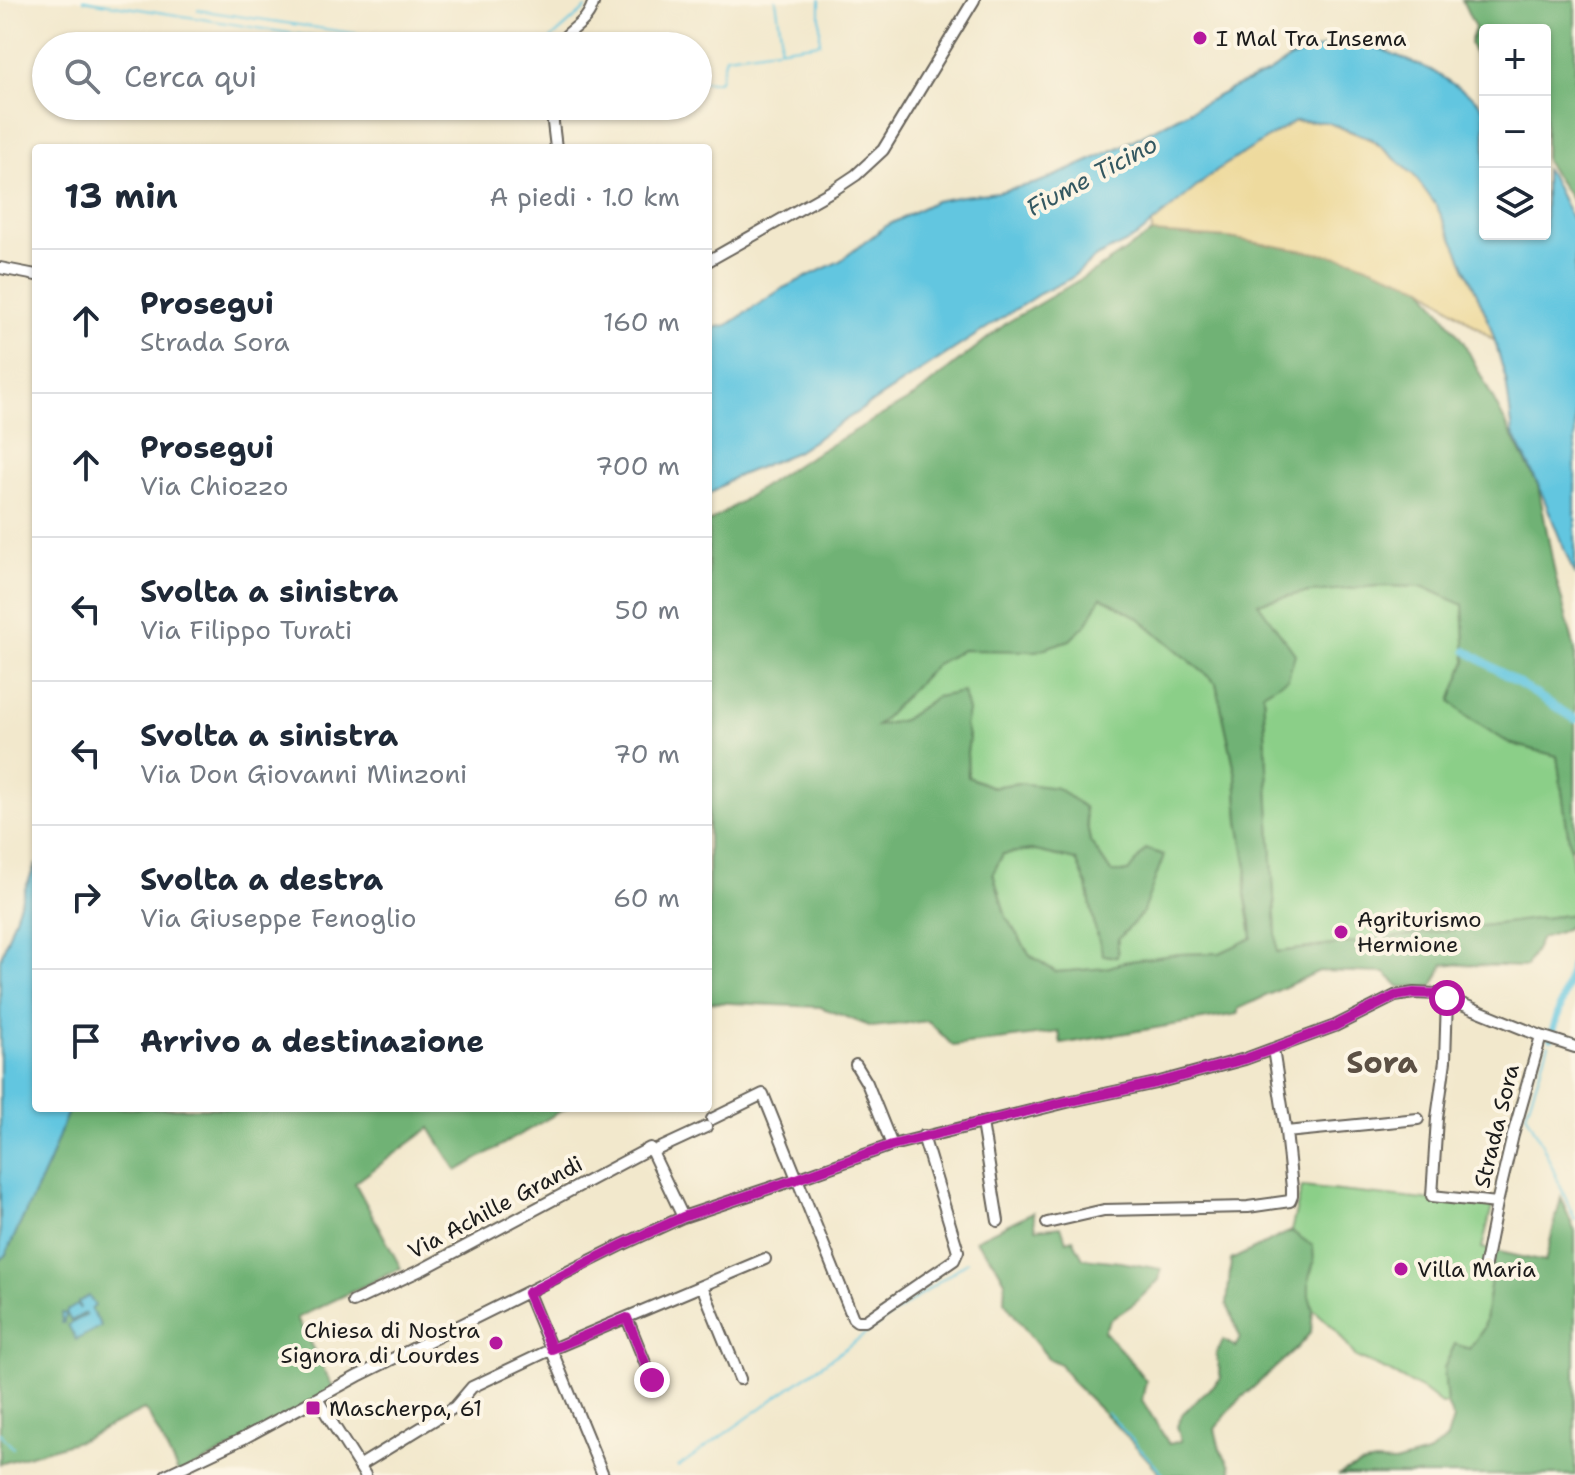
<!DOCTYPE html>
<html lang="it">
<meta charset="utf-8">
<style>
body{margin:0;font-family:"Shantell Sans",sans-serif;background:#f2f2f3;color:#1f2937}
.controls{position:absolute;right:24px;top:24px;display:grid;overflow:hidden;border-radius:8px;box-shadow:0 2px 6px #0004}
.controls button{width:72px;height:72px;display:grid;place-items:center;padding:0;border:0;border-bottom:2px solid #e0e1e3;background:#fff;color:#1f2937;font:40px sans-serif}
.stop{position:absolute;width:24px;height:24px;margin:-18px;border:6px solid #b5179e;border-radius:50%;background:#fff}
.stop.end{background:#b5179e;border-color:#fff;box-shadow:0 2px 8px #0008}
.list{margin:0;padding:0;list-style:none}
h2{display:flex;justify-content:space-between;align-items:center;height:104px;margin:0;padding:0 32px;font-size:34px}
h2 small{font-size:26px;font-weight:400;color:#747a83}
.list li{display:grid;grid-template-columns:52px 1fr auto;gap:24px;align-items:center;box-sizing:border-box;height:144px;padding:0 32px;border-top:2px solid #e0e1e3}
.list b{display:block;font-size:30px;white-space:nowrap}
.list p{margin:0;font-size:26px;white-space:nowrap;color:#747a83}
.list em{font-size:26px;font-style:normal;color:#747a83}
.icon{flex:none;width:44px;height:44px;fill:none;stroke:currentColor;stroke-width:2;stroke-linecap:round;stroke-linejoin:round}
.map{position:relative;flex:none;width:1575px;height:1475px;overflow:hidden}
.search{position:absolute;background:#fff;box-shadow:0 2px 6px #0004;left:32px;top:32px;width:680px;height:88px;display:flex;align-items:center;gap:20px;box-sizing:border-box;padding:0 28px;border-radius:44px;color:#747a83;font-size:30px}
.panel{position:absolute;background:#fff;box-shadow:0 2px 6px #0004;left:32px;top:144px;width:680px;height:968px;border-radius:8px}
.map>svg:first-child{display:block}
.green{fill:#8bcf88;stroke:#547652;stroke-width:2}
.forest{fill:#70b274;stroke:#466748;stroke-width:2;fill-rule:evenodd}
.sand{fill:#eeda9e;stroke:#857b5d;stroke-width:2}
.water{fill:#62c6e0;stroke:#3f717e;stroke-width:2}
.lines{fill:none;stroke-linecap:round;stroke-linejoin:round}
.stream{stroke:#62c6e0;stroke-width:2}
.canal{stroke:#62c6e0;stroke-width:8}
.minor-casing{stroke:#67635a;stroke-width:14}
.minor{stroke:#fff;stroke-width:10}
.route{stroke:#b5179e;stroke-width:10}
.poi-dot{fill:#b5179e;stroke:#fcf5e5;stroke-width:3}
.labels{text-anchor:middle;stroke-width:8;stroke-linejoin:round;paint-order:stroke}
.poi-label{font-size:22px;fill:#1c1c1c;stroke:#fcf5e5;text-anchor:start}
.street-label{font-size:22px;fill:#1c1c1c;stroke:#fcf5e5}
.water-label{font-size:24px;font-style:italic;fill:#345861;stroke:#fcf5e5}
.district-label{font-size:30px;font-weight:bold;fill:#5c5044;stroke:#fcf5e5}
</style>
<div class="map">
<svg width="1575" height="1475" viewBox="0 0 1575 1475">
<rect width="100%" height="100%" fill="#fcf5e5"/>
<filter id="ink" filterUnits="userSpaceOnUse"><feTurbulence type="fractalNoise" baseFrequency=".0125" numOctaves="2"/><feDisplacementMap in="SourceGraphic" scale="16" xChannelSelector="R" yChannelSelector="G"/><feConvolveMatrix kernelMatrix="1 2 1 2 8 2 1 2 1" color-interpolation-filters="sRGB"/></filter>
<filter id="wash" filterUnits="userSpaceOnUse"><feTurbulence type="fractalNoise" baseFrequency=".006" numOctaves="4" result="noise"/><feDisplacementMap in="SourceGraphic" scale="32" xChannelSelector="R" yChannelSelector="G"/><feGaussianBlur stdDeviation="1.8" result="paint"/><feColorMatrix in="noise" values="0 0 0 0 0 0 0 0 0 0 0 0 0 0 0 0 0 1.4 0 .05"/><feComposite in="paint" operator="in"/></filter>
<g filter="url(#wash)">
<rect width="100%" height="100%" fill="#f2e8cc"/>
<path class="green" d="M1378,586L1424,587L1463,605L1466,661L1452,701L1509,743L1557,756L1575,881V914L1277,952L1263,692L1288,678L1257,603L1302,593Z
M1101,596L1139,618L1216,683L1236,775L1239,821L1247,867L1245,894L1252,938L1220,953L1179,954L1124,962L1107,968L1056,972L1030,955L1006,917L993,873L1003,854L1031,850L1076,860L1087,885L1095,928L1117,956L1118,939L1142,914L1128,872H1111L1090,841L1084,807L1019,783L992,787L968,777L967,752L969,739L965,726L968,711L936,697L903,720L876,726L935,665L962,650H995L1086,625Z
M1302,1187L1492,1207L1482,1248L1495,1251L1484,1328L1469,1349L1455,1344L1444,1368L1447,1404H1441L1423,1390L1388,1371L1356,1357L1333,1327L1313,1309L1309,1296V1278L1314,1262L1291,1231Z"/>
<path class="forest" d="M1462,0H1575V205L1545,161V30H1485V93L1481,83V70L1470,43L1475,28Z
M1152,233L1229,238L1321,252L1388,267L1423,287L1464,343L1538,485L1555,574L1575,650V844L1570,848L1557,756L1509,743L1466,716L1451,701L1466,661L1463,605L1424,587L1378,586L1302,593L1258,603L1295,654L1288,678L1263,693L1277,952L1575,914C1573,931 1555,933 1541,938L1526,967L1444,964L1433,986L1400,987L1385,973L1319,971L1238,1009V1014L1061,1044L1059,1032L953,1046L928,1021L872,1027L820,1007L708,1002V523L799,463L915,396L1008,322L1096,270ZM1101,597L1139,618L1216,683L1236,775L1239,821L1247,867L1245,894L1251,922L1252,938L1220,953L1179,954L1124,962L1107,968L1056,972L1030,955L1006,917L993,873L1003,854L1031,850L1076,860L1087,885L1095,928L1103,955L1117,957L1118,939L1142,914L1164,855L1146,849L1128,872H1111L1090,841L1084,807L1057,788L1019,783L992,787L968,777L967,752L969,739L965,726L968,711L963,692L936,697L903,720L877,726L935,665L962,650L1036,651L1070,640L1086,625Z
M69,1108H566L457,1171L430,1128L355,1183L401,1268L297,1318L336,1393L270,1430L179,1474L149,1415L144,1410L81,1440L0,1464V1261L6,1254L49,1162Z
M1561,1198L1575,1232V1475H1338L1359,1465L1376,1462L1394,1463L1427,1454L1447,1439L1453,1419L1447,1404L1444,1368L1455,1344L1469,1349L1484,1328L1495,1251L1545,1262Z
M1033,1212L1036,1229L1061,1226L1066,1241L1073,1239L1083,1258L1121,1262L1161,1269L1159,1280L1135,1303L1110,1320L1104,1331L1128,1358L1146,1381L1142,1400L1169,1444L1181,1441L1177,1426L1183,1413L1221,1378L1216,1354L1223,1340L1236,1347L1240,1337L1227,1304L1231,1260L1291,1231L1313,1246L1314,1262L1309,1278V1296L1313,1309L1311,1332L1297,1348L1235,1404L1215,1429L1220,1449L1230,1465L1232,1475H1162L1125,1434L1073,1383L1060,1364L1049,1359L1030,1336L1004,1301L1005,1281L995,1263L975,1240Z"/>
<path class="sand" d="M1295,121L1326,122L1372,140L1413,174L1436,205L1456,246L1488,319L1495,341L1423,287L1351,259L1229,238L1152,233V223L1217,170Z"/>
<path class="water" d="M1334,43L1369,44L1431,70L1473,97L1485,109V234H1545V169L1550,174L1575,226V576L1538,484L1513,433L1506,380L1495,341L1488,319L1456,246L1436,205L1413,174L1372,139L1326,122L1295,121L1217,170L1135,238L1096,257L1070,279L1039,294L796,452L733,478L708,495V345L716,327L726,326L783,288L840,261L886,226L935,201L962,196L998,192L1037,183L1067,171L1120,147L1233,88L1268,73L1291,58Z
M36,864V1108H69L49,1162L6,1254L0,1261V960L25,889Z
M89,1296L95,1306L91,1309L101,1326L76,1340L68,1325L86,1315L85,1313L71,1321L67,1314L64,1319V1323H61L62,1319L61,1316L62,1313L66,1314L67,1311L77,1305L80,1309L78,1302Z"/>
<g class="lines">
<path class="stream" d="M83,0L370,46
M776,0L781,35L780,46
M198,10L439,46
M543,46L586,8
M698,81L713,82L720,80L726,56L820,43V0
M1549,1044L1526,1113L1543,1146L1575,1220
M1107,1412L1164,1475
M0,1433L13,1448
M678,1467L967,1262"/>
<path class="canal" d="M1467,651L1575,719
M1551,1037L1575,959"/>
</g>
</g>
<g filter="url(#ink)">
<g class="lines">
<defs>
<path id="minor" d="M557,46C570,27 588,25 594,0
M551,106L556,148
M708,261L835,189L856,175L883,150L974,0
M0,268L36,275
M1447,998L1445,1061L1437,1118L1432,1196L1497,1203L1513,1135L1541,1036
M1273,1049L1286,1132L1418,1119
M856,1065L867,1083L892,1145
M712,1119L763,1094L853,1318L857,1321H865L954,1260L958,1251L923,1136
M982,1123L998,1221
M652,1152L706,1127
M1047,1223L1104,1210L1248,1207L1290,1201L1292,1196V1188L1286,1132
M1484,1269L1497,1203
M702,1286L740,1379
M528,1293L603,1475
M353,1302L423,1269L650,1148L683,1217
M627,1318L652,1380
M317,1399L365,1475
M359,1466L455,1407L472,1387L552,1349L765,1259
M166,1475L242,1439L358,1376L624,1244L683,1217L797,1179L892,1145L1067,1102L1156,1083L1245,1059L1335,1026L1395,996L1414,993L1437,994L1541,1036L1575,1047"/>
</defs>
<use href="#minor" class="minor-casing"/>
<use href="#minor" class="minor"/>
</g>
</g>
<g class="lines" filter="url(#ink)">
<path class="route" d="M652,1380L627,1318L552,1349L528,1293L624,1244L683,1217L797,1179L892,1145L1057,1104L1156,1083L1245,1059L1335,1026L1395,996L1414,993L1437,994L1447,998"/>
</g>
<g class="poi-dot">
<circle cx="1200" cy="38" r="8"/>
<circle cx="1341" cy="932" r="8"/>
<circle cx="1401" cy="1269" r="8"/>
<circle cx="496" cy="1343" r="8"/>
<rect x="305" y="1400" width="16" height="16" rx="4"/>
</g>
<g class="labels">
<g class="poi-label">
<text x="1216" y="46">I Mal Tra Insema</text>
<text x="1357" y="927">Agriturismo<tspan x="1357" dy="25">Hermione</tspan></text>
<text x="1417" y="1277">Villa Maria</text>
<text x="480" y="1338" text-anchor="end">Chiesa di Nostra<tspan x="480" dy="25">Signora di Lourdes</tspan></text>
<text x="329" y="1416">Mascherpa, 61</text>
</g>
<g class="street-label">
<text transform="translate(1496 1126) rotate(-76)" y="8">Strada Sora</text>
<text transform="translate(495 1207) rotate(-28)" y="8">Via Achille Grandi</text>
</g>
<g class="water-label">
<text transform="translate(1092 176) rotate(-28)" y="8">Fiume Ticino</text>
</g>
<g class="district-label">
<text x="1382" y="1073">Sora</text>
</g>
</g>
</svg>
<div class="controls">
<button>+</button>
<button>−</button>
<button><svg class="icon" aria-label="layers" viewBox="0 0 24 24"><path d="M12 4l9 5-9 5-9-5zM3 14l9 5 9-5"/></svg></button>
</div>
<div class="stop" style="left:1447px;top:998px"></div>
<div class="stop end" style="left:652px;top:1380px"></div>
<div class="search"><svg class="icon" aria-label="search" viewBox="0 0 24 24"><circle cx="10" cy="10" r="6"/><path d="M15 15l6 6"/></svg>Cerca qui</div>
<section class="panel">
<h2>13 min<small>A piedi · 1.0 km</small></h2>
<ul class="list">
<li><svg class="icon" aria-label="ahead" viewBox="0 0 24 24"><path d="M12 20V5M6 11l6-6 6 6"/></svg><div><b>Prosegui</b><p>Strada Sora</p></div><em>160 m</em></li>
<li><svg class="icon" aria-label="ahead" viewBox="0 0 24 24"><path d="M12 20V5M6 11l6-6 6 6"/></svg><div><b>Prosegui</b><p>Via Chiozzo</p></div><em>700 m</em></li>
<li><svg class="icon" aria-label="left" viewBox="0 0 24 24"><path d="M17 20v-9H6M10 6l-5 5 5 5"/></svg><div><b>Svolta a sinistra</b><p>Via Filippo Turati</p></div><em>50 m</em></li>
<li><svg class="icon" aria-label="left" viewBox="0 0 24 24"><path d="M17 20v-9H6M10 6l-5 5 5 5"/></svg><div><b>Svolta a sinistra</b><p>Via Don Giovanni Minzoni</p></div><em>70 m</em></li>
<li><svg class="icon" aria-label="right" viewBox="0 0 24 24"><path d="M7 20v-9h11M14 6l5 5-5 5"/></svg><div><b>Svolta a destra</b><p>Via Giuseppe Fenoglio</p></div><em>60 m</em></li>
<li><svg class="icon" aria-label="arrive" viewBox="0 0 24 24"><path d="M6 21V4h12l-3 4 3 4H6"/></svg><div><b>Arrivo a destinazione</b></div></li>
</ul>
</section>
</div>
